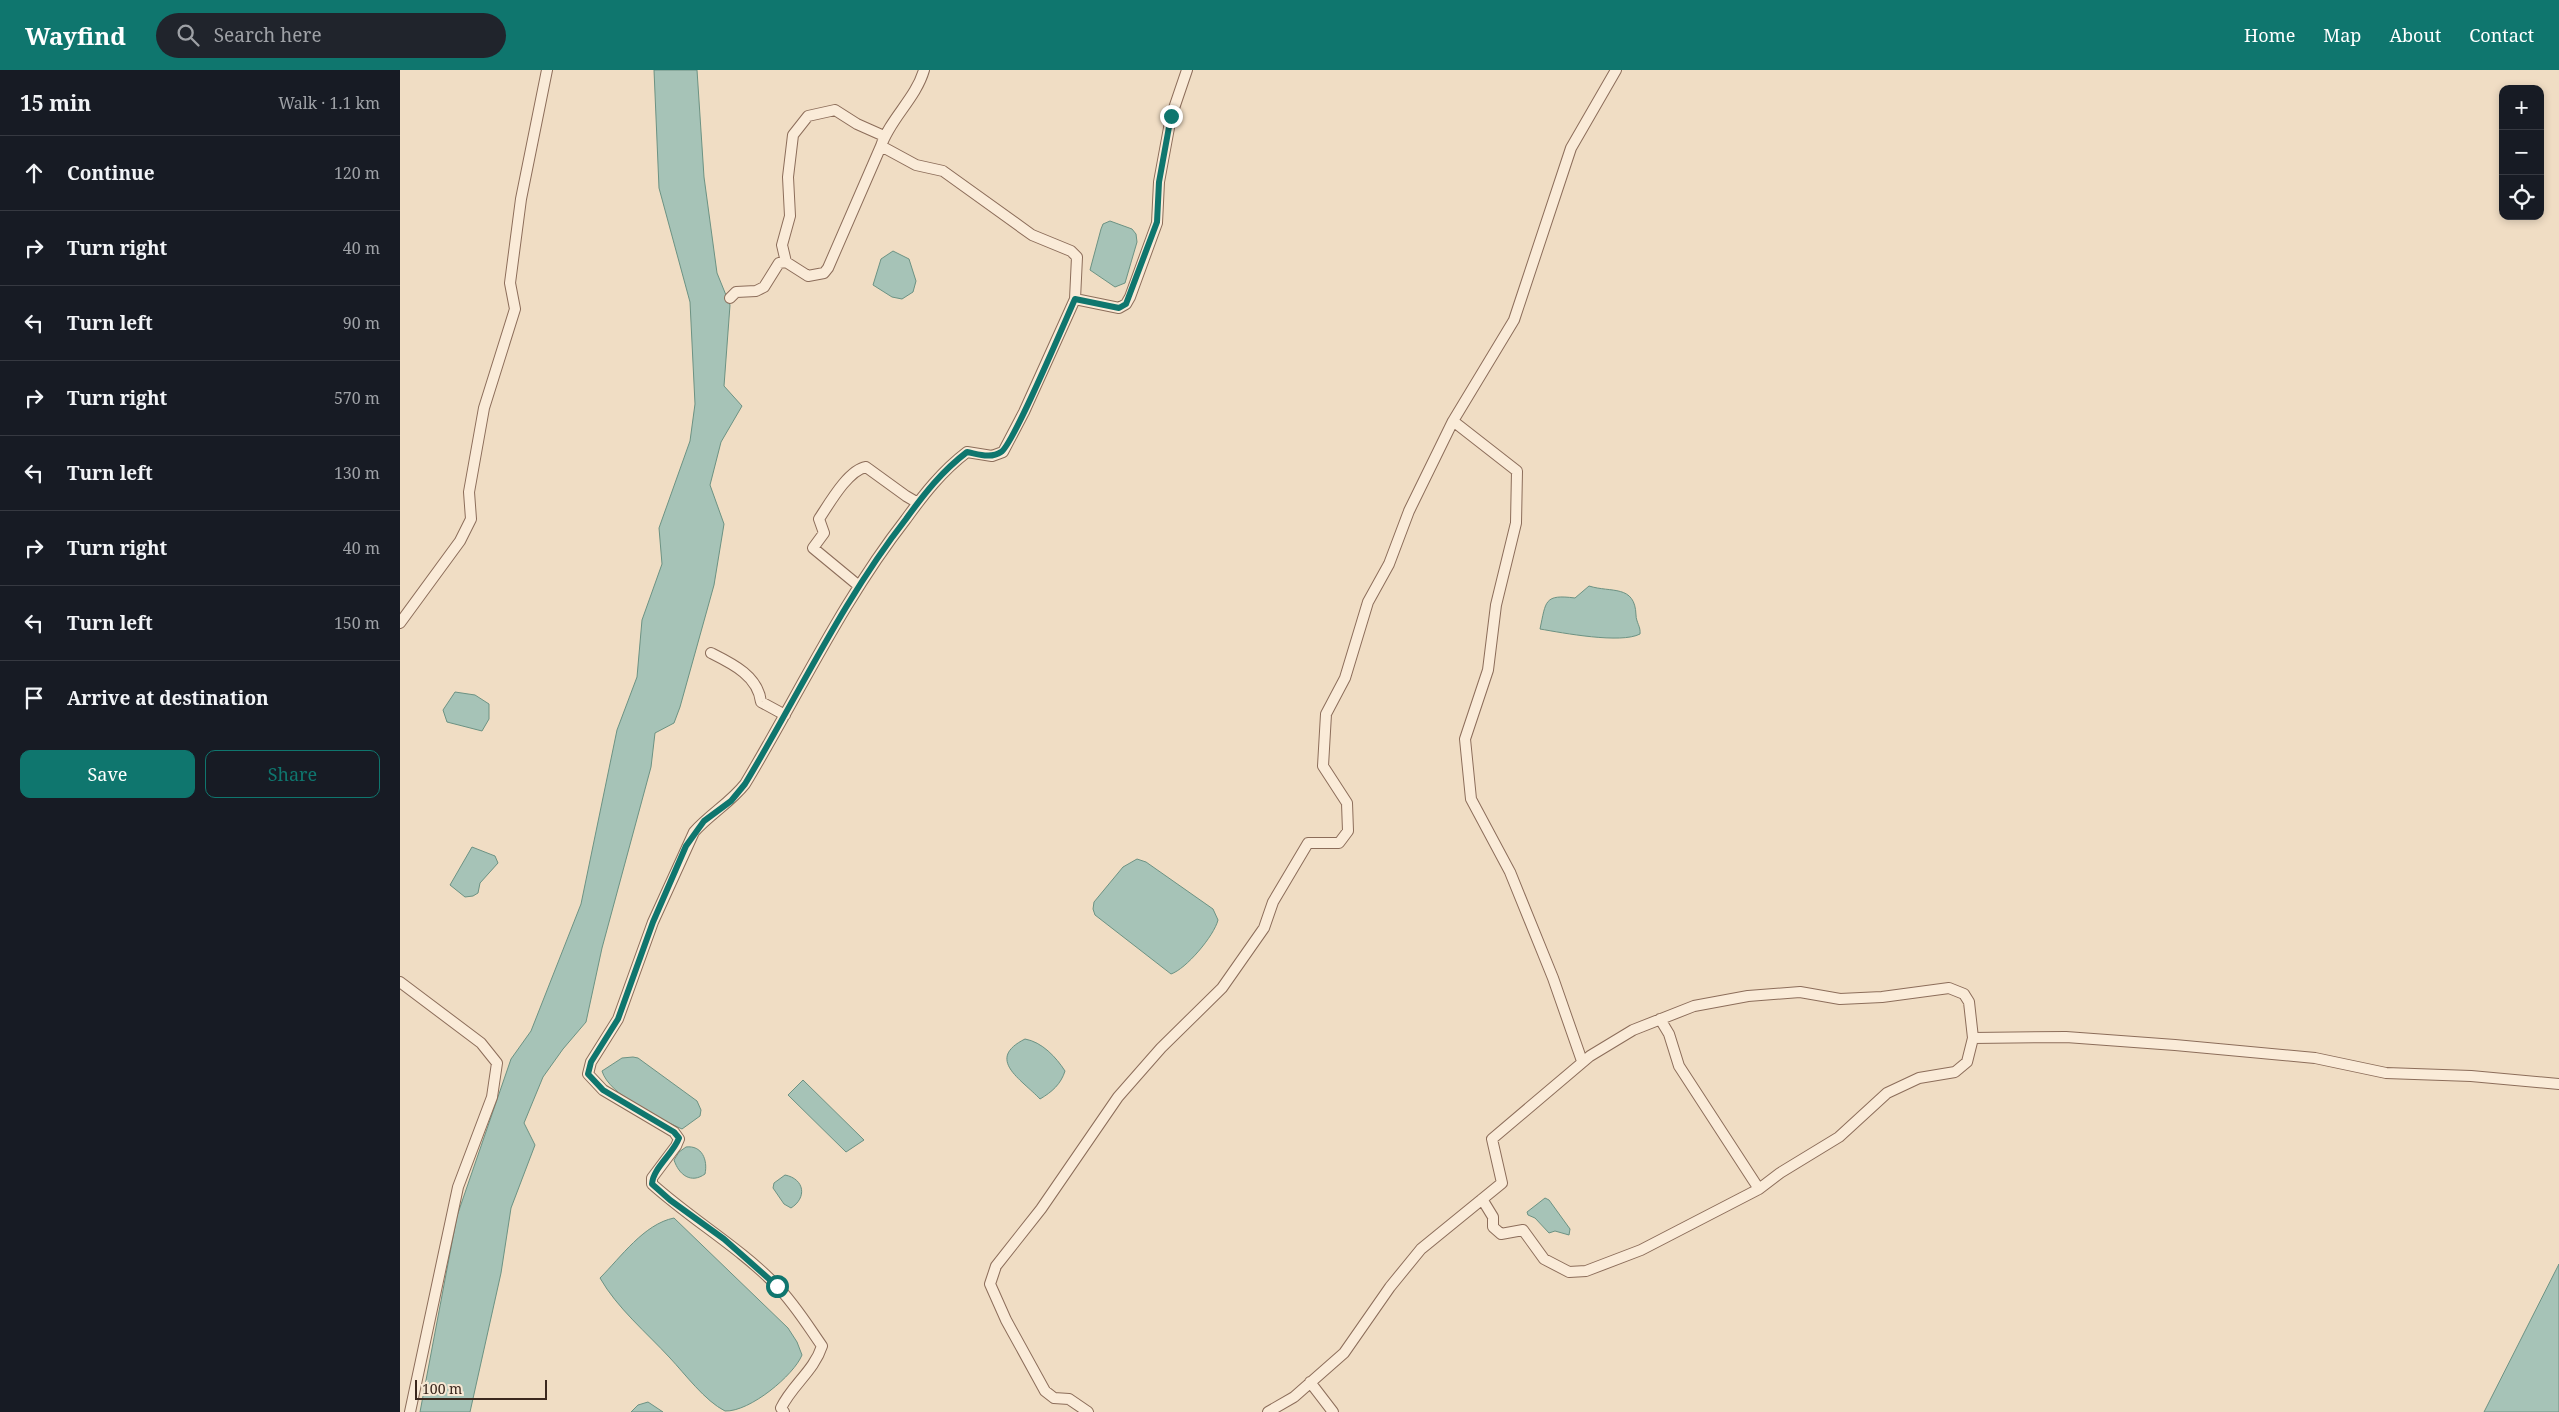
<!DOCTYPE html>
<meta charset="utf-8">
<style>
body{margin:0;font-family:"Noto Serif",serif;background:#20242c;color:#f1f3f6}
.controls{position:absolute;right:15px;top:15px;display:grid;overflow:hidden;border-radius:10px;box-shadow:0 2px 8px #0003}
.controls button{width:45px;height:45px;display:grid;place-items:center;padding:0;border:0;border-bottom:1px solid #363941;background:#171b24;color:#f1f3f6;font:25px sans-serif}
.scale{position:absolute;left:15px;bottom:12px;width:132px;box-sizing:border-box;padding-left:5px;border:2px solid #3b281e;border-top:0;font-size:14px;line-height:18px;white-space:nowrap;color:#3b281e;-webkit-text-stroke:4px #f7e8d4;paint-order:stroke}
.stop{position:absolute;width:15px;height:15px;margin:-11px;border:4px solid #0f766e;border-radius:50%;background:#fff}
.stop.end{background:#0f766e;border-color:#fff;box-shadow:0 1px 5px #0008}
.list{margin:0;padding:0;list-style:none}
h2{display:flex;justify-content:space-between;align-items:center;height:65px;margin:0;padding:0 20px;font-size:21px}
h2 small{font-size:16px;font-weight:400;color:#9ea1a6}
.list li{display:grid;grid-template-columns:32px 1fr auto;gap:15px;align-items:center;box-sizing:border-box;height:75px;padding:0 20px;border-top:1px solid #363941}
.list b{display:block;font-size:19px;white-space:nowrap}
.list em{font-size:16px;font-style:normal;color:#9ea1a6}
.actions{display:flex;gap:10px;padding:15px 20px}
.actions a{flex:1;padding:11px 0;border:1px solid #0f766e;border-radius:10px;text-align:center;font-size:18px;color:#0f766e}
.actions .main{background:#0f766e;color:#fff}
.icon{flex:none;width:28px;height:28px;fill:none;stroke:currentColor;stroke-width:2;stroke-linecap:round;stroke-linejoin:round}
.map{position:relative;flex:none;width:2159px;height:1342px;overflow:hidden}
header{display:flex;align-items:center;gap:30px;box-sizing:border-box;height:70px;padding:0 25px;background:#0f766e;color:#fff}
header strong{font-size:24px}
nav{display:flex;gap:28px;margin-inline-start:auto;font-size:18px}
.search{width:350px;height:45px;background:#20242c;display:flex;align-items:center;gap:12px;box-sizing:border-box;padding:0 18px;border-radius:28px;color:#9ea1a6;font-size:19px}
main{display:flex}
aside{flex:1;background:#171b24}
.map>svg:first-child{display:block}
.water{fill:#a6c3b7;stroke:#6c9283}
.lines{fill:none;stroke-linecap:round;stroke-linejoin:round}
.minor-casing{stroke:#8c6d5a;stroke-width:12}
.minor{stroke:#faebd8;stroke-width:10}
.route{stroke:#0f766e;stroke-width:6}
</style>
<header>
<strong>Wayfind</strong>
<div class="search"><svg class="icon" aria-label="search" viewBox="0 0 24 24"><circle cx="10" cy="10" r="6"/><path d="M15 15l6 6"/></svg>Search here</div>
<nav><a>Home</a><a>Map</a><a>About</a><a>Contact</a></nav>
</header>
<main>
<aside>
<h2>15 min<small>Walk · 1.1 km</small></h2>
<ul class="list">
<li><svg class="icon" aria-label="ahead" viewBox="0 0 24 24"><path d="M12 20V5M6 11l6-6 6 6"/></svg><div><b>Continue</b></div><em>120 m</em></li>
<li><svg class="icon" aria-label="right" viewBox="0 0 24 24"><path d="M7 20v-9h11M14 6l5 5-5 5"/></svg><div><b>Turn right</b></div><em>40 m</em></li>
<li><svg class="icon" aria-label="left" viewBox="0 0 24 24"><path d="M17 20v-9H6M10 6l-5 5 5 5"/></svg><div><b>Turn left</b></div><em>90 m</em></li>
<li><svg class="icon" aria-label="right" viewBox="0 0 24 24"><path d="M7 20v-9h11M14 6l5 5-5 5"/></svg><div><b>Turn right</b></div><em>570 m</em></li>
<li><svg class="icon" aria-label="left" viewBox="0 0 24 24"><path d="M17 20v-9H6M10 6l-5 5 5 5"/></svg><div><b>Turn left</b></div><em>130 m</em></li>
<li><svg class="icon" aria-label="right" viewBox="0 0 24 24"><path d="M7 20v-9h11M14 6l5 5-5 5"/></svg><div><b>Turn right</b></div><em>40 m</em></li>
<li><svg class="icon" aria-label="left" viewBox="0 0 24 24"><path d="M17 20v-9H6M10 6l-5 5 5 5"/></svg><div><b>Turn left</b></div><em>150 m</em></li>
<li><svg class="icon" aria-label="arrive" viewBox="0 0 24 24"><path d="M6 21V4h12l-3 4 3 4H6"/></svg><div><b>Arrive at destination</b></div></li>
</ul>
<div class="actions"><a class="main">Save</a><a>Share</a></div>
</aside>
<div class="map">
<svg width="2159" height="1342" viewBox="0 0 2159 1342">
<rect width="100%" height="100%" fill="#f0ddc4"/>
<path class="water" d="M254,0H297L304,107L317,203L330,235L324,316L342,336L321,372L310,415L324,454L314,515L280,637L274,653L255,663L251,697L202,878L186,952L163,979L143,1007L124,1053L135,1075L111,1138L101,1203L70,1342H20L57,1146L111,989L131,961L181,834L217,660L237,607L242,550L262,494L259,458L290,371L295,334L290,232L259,118Z
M710,151L732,159L736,164L737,172L725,213L715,217L690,200L701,159L703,154Z
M493,181L509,189L516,211L513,222L502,229L492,227L473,215L481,189Z
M1189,516C1211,523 1235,514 1236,545C1236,552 1241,557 1240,564C1221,574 1163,563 1140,559C1146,531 1144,524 1175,528Z
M55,622L75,625L89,634V649L82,661L47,652L43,640Z
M72,777L95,786L98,793L80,813L78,823L73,826L65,827L50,815Z
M737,789L746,792L813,839L818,850C814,866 786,899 771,904L695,845L693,839L694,832L723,797Z
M625,969C642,972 656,987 665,1001C661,1014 652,1022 640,1029C621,1009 585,989 625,969Z
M233,987L238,988L297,1031L301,1040L300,1046L282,1059C260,1049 209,1025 202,1001L222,988Z
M403,1010L464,1070L446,1082L388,1025Z
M286,1077C302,1075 308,1090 305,1104C291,1114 279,1105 274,1090L279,1082Z
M385,1105C405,1109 407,1128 391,1138L384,1134L373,1118L374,1113Z
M1145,1128L1149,1130L1170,1159L1169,1165L1155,1161L1149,1163L1135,1148L1128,1145L1127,1142Z
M274,1148L388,1258L397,1272L402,1285C394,1305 350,1342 325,1341C305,1331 285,1304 270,1288C247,1263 217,1238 200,1208C221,1187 244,1154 274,1148Z
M2159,1194V1342H2084Z
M248,1332L263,1342H231L238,1335Z"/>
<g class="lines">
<defs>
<path id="minor" d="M386,192L382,175L390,146L388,107L393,65L408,46L435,40L457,54L484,66
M330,228L336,222L356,221L364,217L379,193L386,192L408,206L424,203L428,198L481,76
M675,229L719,238L726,234L730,227L757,153L759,112L771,47L787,0
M459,516L413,478L424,463L419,449C429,434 448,400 466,397L506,426L518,433
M0,553L60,471L71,449L69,422L84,338L115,239L110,213L121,129L147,0
M311,583C333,594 358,606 361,632L385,645
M0,912L81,973L97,993L92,1027L58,1117L10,1342
M1182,991L1153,908L1110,802L1071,729L1065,669L1088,600L1096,535L1116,453L1117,401L1053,351L1114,250L1171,78L1216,0
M1359,1119L1380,1103L1439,1067L1487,1023L1519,1008L1555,1002L1567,992L1573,968
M1082,1129L1093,1147V1157L1101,1164L1123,1160L1144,1189L1169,1202L1186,1201L1241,1180L1359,1119L1279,996L1269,964L1260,949
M910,1312L933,1342
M384,1342L381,1338C392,1315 414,1301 422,1276C408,1256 394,1233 376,1215C339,1177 292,1150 252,1114V1108L276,1076L279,1069L274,1062L203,1020L188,1004L191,992L218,949L253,852L294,762C310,744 330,733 345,714C398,626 442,531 506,449C524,424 542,401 567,382L592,386L603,382L624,342L675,229L677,187L671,181L632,165L543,101L516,95L481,76C490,49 516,28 524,0
M688,1342L669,1329L654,1328L645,1321L606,1250L590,1214L596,1196L641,1139L718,1027L761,978L822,918L864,858L873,832L908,773H939L948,761L947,733L923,696L926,644L945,608L968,532L989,494L1009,441L1053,351
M868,1342L894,1327L944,1283L990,1217L1021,1179L1102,1113L1092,1069L1190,986L1233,960L1294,936L1348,926L1400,922L1440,929L1482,927L1549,918L1564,924L1569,932L1573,968L1666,967L1775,975L1915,988L1986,1003L2071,1006L2159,1014"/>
</defs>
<use href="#minor" class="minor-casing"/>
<use href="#minor" class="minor"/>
</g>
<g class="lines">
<path class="route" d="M377,1216L324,1169L270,1130L252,1114C253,1098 273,1084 279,1068L274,1062L203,1020L188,1004L191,992L218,949L253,852L286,776L304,751L331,731L345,714C398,626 442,531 506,449C524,424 542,401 567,382C578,384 591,389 601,382C613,375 665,251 675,229L719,238L726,234L757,152L759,112L771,46"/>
</g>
</svg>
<div class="controls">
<button>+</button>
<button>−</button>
<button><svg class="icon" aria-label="locate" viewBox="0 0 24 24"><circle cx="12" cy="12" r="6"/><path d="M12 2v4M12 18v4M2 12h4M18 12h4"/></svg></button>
</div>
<div class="scale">100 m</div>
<div class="stop" style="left:377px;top:1216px"></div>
<div class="stop end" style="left:771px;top:46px"></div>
</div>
</main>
